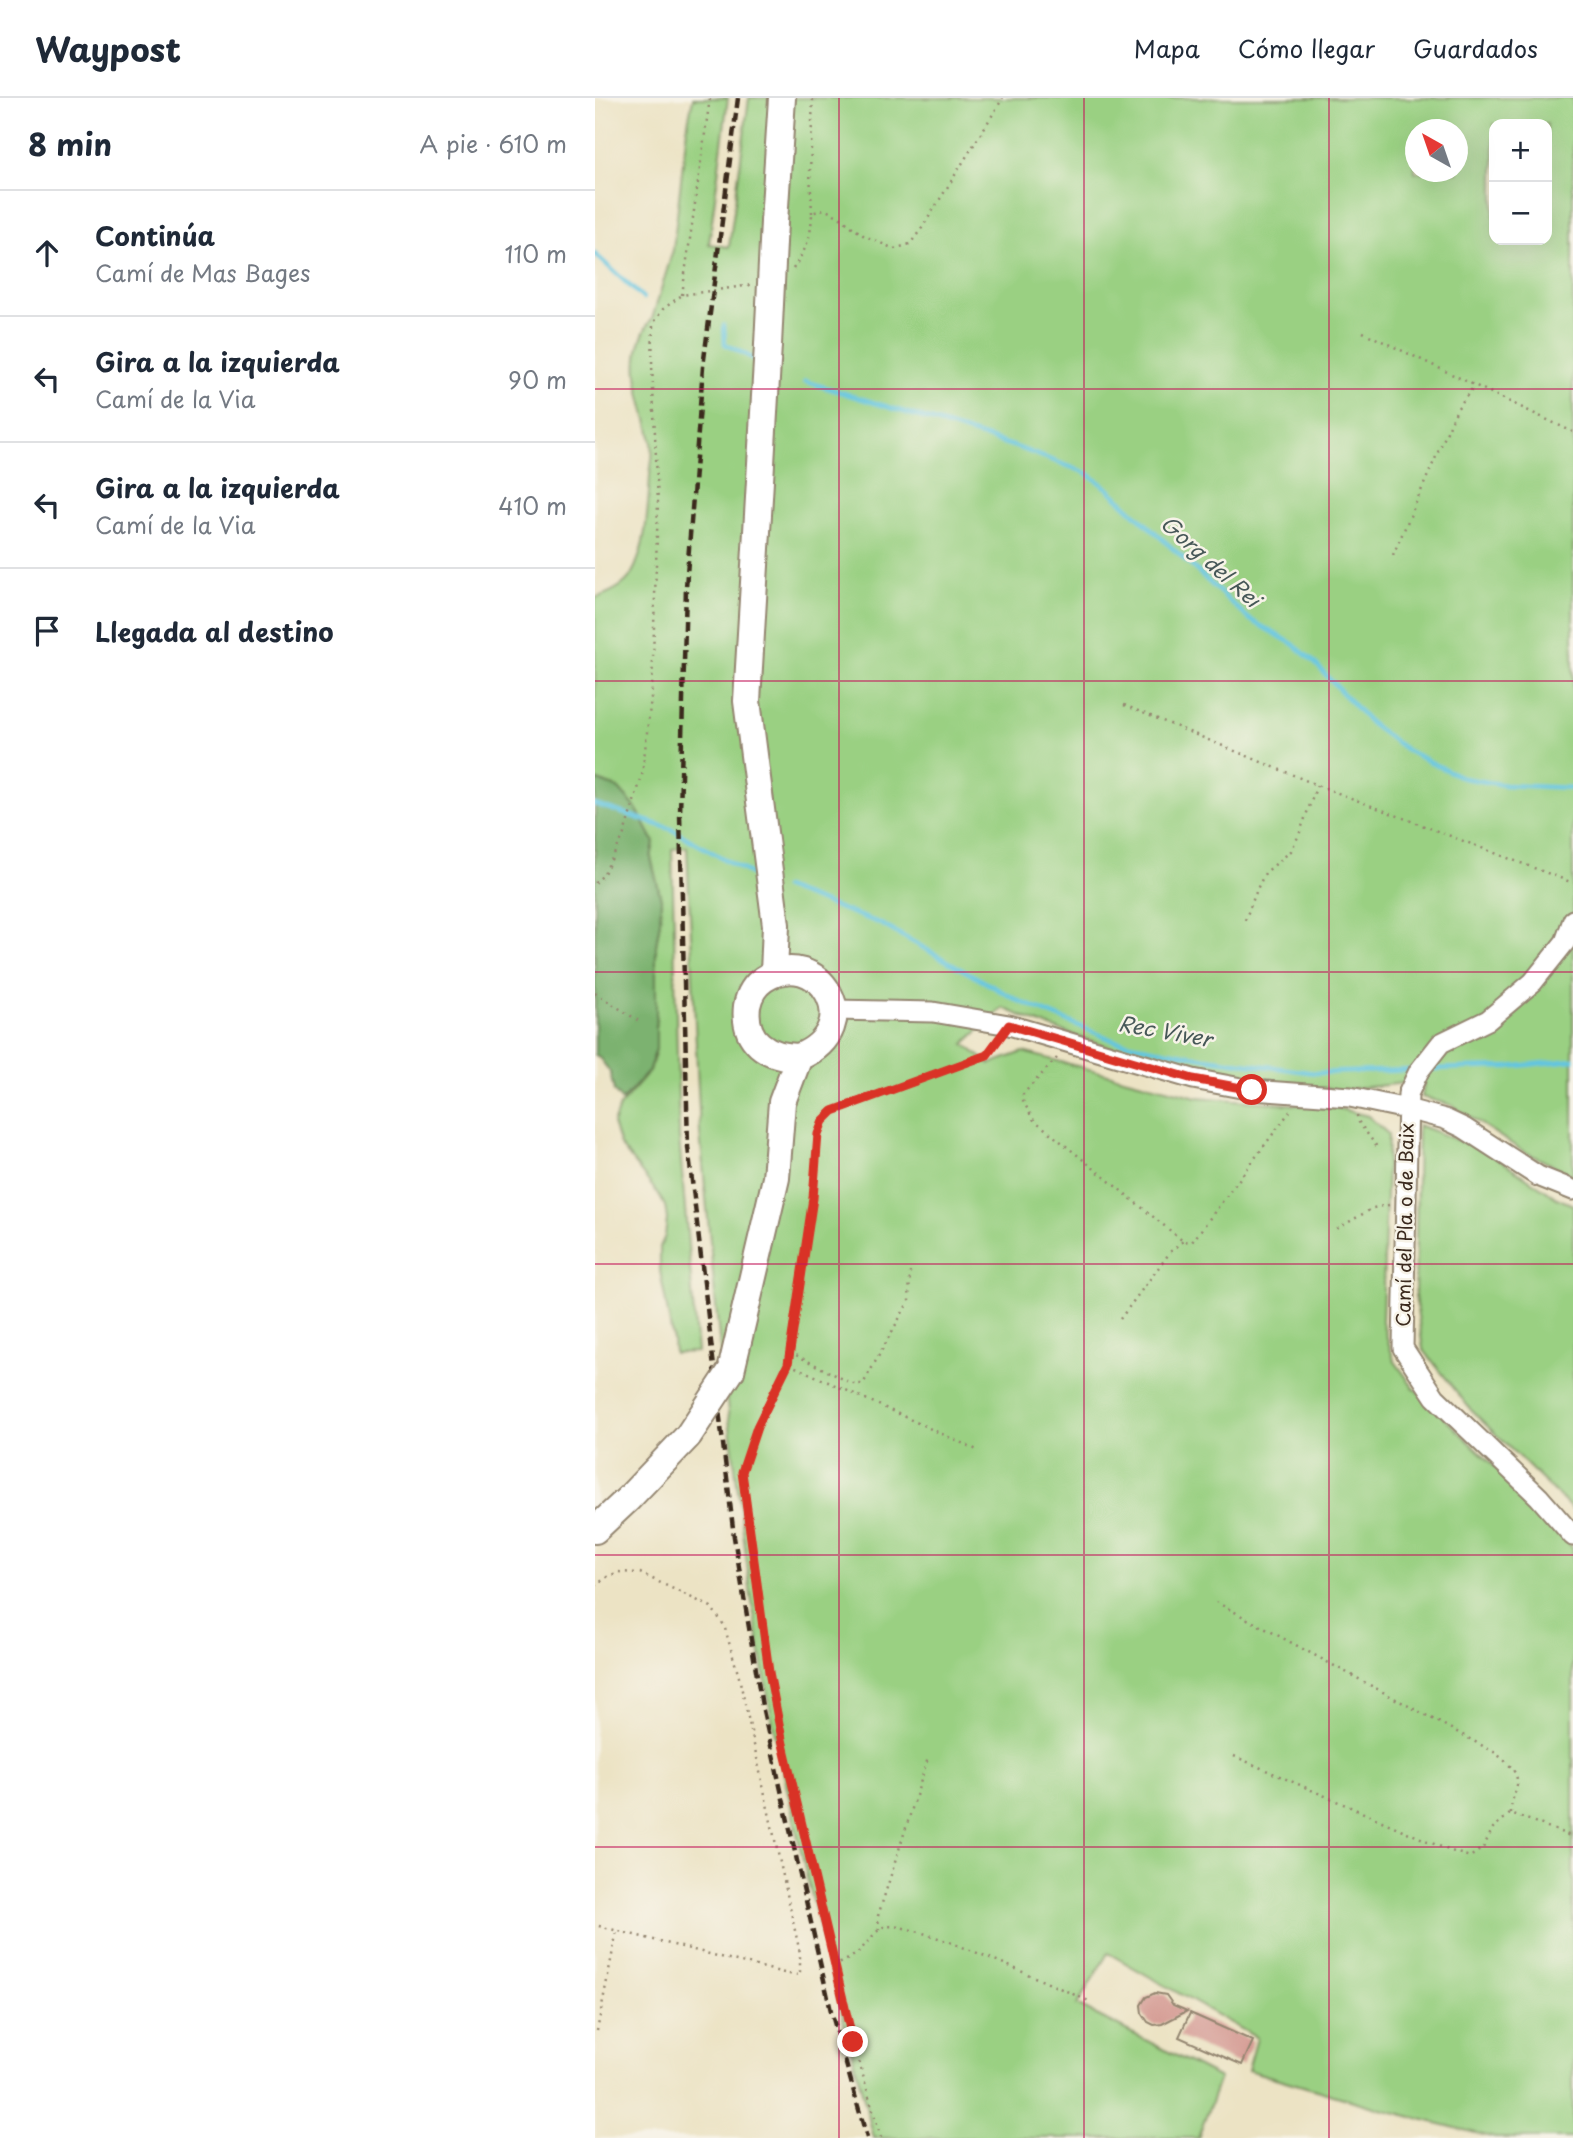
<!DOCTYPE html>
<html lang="es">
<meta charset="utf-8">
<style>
body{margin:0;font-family:"Playpen Sans",sans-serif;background:#f6f6f7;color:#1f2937}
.controls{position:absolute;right:21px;top:21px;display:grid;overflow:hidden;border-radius:14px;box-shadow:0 7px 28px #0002}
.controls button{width:63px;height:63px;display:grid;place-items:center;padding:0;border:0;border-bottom:2px solid #e0e1e3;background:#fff;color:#1f2937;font:35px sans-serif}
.compass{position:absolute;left:810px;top:21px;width:63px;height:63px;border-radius:50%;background:#fff;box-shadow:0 7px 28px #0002;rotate:320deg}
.stop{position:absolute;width:21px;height:21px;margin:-16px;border:5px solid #d93025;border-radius:50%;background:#fff}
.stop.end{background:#d93025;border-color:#fff;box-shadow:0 2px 7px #0008}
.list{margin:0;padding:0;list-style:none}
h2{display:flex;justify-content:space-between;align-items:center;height:91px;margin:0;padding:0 28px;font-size:30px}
h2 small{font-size:23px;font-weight:400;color:#747a83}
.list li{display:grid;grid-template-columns:46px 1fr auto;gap:21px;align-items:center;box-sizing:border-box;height:126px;padding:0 28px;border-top:2px solid #e0e1e3}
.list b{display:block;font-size:26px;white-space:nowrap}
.list p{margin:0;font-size:23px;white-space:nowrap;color:#747a83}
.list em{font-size:23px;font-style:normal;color:#747a83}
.icon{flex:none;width:38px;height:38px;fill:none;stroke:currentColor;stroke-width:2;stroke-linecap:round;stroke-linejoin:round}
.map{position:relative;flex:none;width:978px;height:2040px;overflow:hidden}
header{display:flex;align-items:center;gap:42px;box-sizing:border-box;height:98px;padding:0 35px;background:#fff;border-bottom:2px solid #e0e1e3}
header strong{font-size:33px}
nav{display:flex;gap:38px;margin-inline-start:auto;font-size:24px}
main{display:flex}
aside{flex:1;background:#fff}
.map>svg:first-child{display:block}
.green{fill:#9ad082;stroke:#6a7d50;stroke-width:2;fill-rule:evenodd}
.forest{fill:#7bb270;stroke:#5b6e47;stroke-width:2}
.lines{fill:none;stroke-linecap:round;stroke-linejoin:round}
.stream{stroke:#62c5e0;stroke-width:4.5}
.building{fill:#d69d95}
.street-casing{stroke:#948671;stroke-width:23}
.secondary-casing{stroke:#948671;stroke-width:30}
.path{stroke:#948671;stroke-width:2.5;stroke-dasharray:2 5;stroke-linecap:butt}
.street{stroke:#fff;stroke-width:19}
.secondary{stroke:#fff;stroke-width:26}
.rail{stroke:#3b2a1e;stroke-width:4.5;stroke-dasharray:10 5;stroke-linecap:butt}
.secondary-bridge-casing{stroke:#948671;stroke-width:30;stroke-linecap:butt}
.secondary-bridge{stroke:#fff;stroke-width:26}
.route{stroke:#d93025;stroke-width:9}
.grid{fill:none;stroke:#c2185b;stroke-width:2;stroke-opacity:0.55}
.labels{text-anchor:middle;stroke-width:5;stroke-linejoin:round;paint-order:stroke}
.street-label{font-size:19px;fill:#3b2a1e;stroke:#f7f3e8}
.water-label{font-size:21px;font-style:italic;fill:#475858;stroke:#f7f3e8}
</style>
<header>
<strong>Waypost</strong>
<nav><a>Mapa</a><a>Cómo llegar</a><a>Guardados</a></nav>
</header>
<main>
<aside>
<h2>8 min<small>A pie · 610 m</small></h2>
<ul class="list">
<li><svg class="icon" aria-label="ahead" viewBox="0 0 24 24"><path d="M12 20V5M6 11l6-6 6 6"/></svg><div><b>Continúa</b><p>Camí de Mas Bages</p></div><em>110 m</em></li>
<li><svg class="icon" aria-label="left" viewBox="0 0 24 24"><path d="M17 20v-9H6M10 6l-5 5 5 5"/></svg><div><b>Gira a la izquierda</b><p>Camí de la Via</p></div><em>90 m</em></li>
<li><svg class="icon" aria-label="left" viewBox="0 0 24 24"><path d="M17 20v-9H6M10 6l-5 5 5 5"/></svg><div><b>Gira a la izquierda</b><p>Camí de la Via</p></div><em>410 m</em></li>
<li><svg class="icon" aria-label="arrive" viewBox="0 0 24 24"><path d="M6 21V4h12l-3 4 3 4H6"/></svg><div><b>Llegada al destino</b></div></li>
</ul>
</aside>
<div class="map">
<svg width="978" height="2040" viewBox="0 0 978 2040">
<rect width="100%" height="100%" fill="#f7f3e8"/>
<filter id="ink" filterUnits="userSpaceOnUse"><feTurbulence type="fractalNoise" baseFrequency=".0143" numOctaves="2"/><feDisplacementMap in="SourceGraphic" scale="14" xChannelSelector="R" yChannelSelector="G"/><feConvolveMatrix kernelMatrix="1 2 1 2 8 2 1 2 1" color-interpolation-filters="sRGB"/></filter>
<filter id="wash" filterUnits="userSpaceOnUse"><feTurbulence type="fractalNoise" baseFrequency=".00686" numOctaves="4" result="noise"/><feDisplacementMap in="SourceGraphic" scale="28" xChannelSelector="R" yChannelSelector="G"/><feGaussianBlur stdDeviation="1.57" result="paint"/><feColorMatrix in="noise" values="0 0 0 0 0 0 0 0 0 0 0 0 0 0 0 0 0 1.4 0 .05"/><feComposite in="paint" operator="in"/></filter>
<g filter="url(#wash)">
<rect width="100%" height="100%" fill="#ece3c4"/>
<path class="green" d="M98,0H133L114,146L134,149L154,0H978V1077L928,1053L856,1007L827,999L829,983L745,992L652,982L528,954L441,924L408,910L369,946L395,966L428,954L602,999L742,1010L773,1018L793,1036L787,1224L799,1262L819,1290L958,1425L978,1451V2040H900L786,2011L653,1972L662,1940L513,1855L482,1907L625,1980L603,2040H279L212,1780L178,1627L156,1498L124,1241L105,1035L92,749L77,751L84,1039L102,1254L79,1255L78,1243L65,1173V1149L70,1138L72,1121L70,1108L64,1097L25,1047L18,1026L24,1009L50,979L56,969L61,951V847L65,824L66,801L56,760L59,744L41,710L23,690L0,682V500C12,496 29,489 36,477C52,450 53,408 55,377C56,367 59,355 57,345C52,309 32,276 47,239C50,232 52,226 57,221L78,152L92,30ZM899,26H952V142H899ZM820,32H862V74H820Z
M823,1027L893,1054L962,1100L978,1107V1412L876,1312L828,1251L820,1198Z"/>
<path class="forest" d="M0,682L23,690L41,710L59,744L56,760L66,801L65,824L61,847V951L53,974L27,1003L19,993L15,974L3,958L0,957Z"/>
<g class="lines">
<path class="stream" d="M0,156L48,200
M129,227L130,246L159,261
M210,283L421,349L492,375L511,389L654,521L698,546L719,564L776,626L813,653L868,680L910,687L978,690
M0,706L76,731L161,779
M189,790L284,825L424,903L520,943L610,960L721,975L820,972
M832,971L913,969L978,962"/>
</g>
<g id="blocks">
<path class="building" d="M560,1895L571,1897L578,1907L592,1913L567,1926L559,1927L553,1924L547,1915L546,1907L551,1899Z
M595,1915L658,1943L647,1967L584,1939Z"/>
</g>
</g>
<g filter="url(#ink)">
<use href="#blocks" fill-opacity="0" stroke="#948671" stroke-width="2"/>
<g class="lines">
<defs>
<path id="street" d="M978,822L970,844L938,884L893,922L846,945L824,973L813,996L808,1250L840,1299L944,1399L978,1438
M239,912L338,914L414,927L598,981L657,992L755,999L812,1011L850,1021L869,1030L943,1078L978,1092"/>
<path id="secondary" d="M179,124L187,0
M173,247L152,603L181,827L179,875
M136,1273L181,1080L187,1004L204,959C275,929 223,845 169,881C160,887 154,897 152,908C148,943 172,959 204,959
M0,1432L33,1401L93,1338"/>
</defs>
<use href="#street" class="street-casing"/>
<use href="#secondary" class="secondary-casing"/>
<path class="path" d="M217,115L215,74L218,0
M198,171C212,149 216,141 217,115L229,111L243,118L268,137L299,151L315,146L327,130L408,0
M87,197L115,0
M768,234L978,334
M798,457L862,311L879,288
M529,607L722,687L978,785
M0,785L8,777L28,739L47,678L57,591L63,405L57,267L58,226L68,211L87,197L157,187
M650,822L663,789L670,775L696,753L704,737L722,687
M0,895L47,925
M462,960L428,996V1003L438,1021L588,1143L597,1144L696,1012
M762,1017L763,1023L782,1049
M742,1131L778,1110L794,1107
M525,1221L576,1153L588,1143
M195,1254L258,1286H268L314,1203L315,1174
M194,1266L382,1352
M0,1488L12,1479L23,1474L45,1475L116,1509L129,1527L144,1579L205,1855V1877L193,1876L0,1827
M621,1504L899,1654C909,1662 924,1672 922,1687C920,1698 916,1700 916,1715
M639,1658L853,1752L875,1759L888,1750L898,1730L916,1715L978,1739
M284,1832L283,1818L333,1660
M239,1869C246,1864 255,1861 262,1855C271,1848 278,1834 289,1829C315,1820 460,1889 494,1903
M2,1933L22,1832
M286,2040L258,1943L198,1698L174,1574L147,1374L162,1329L193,1266L218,1100L223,1036L227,1022L238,1013L392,957L403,942"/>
<use href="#street" class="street"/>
<use href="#secondary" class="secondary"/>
<path class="rail" d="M143,0L108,269L91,489L85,716L93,1049L139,1439L167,1608L236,1913L272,2040"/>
<defs>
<path id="secondary-bridge" d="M173,247L179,124
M93,1338L136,1273"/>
</defs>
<use href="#secondary-bridge" class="secondary-bridge-casing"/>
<use href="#secondary-bridge" class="secondary-bridge"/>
</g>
</g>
<g class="lines" filter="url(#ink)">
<path class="route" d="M258,1944L188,1646L174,1574L147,1374L162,1329L193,1266L218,1100L223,1036L228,1023L238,1013L392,957L414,927L598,981L657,992"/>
</g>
<path class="grid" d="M244,0V2040M489,0V2040M734,0V2040M0,291H978M0,583H978M0,874H978M0,1166H978M0,1457H978M0,1749H978"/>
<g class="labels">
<g class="street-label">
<text transform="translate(810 1127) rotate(-89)" y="7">Camí del Pla o de Baix</text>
</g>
<g class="water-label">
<text transform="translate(615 464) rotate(42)" y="7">Gorg del Rei</text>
<text transform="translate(570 934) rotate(10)" y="7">Rec Viver</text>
</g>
</g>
</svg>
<div class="controls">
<button>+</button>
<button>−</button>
</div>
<svg class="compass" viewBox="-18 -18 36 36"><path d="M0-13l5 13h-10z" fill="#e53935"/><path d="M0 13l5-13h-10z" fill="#747a83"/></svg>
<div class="stop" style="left:657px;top:992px"></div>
<div class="stop end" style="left:258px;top:1944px"></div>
</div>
</main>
